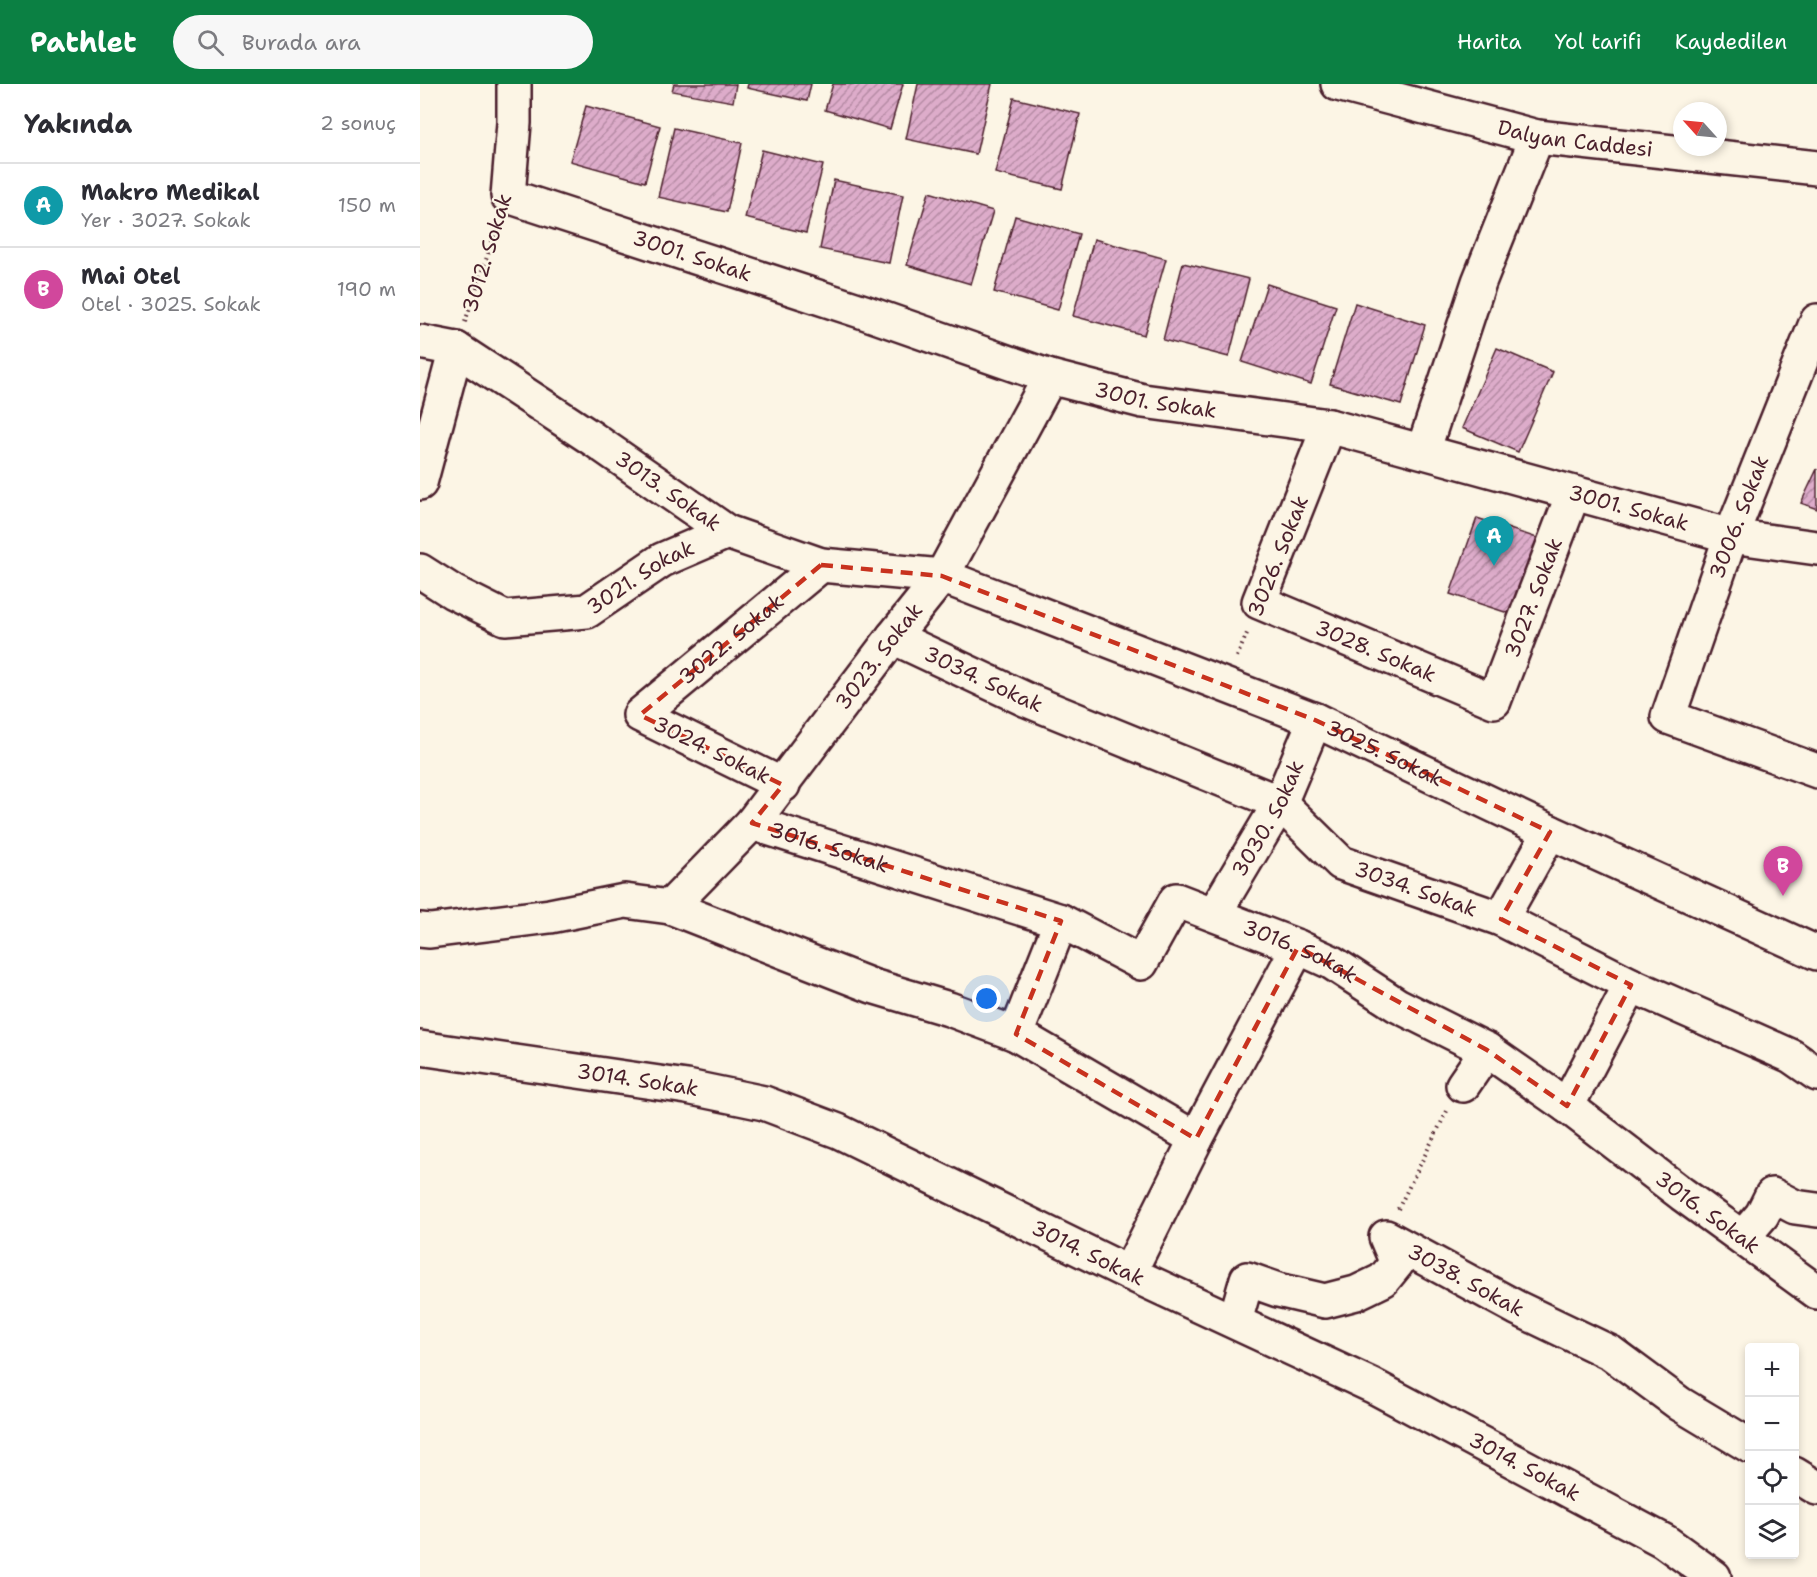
<!DOCTYPE html>
<html lang="tr">
<meta charset="utf-8">
<style>
body{margin:0;font-family:"Shantell Sans",sans-serif;background:#f7f7f7;color:#2b2b33}
.controls{position:absolute;right:18px;bottom:18px;display:grid;overflow:hidden;border-radius:6px;box-shadow:0 3px 9px #0003}
.controls button{width:54px;height:54px;display:grid;place-items:center;padding:0;border:0;border-bottom:2px solid #e1e1e2;background:#fff;color:#2b2b33;font:30px sans-serif}
.compass{position:absolute;left:1253px;top:18px;width:54px;height:54px;border-radius:50%;background:#fff;box-shadow:0 3px 9px #0003;rotate:297deg}
.you{position:absolute;left:567px;top:915px;width:21px;height:21px;margin:-15px;border:4px solid #fff;border-radius:50%;background:#1a73e8;box-shadow:0 0 0 9px #1a73e833}
.badge{display:grid;place-items:center;width:39px;height:39px;border-radius:50%;background:#0b8043;color:#fff;font-size:20px;font-weight:700}
.pin{position:absolute;translate:-50% -50px;filter:drop-shadow(0 2px 3px #0008)}
.pin::after{content:'';position:absolute;top:32px;width:21px;height:18px;background:inherit;clip-path:polygon(0 0,100% 0,50% 100%)}
.list{margin:0;padding:0;list-style:none}
h2{display:flex;justify-content:space-between;align-items:center;height:78px;margin:0;padding:0 24px;font-size:26px}
h2 small{font-size:20px;font-weight:400;color:#7c7c81}
.list li{display:grid;grid-template-columns:39px 1fr auto;gap:18px;align-items:center;box-sizing:border-box;height:84px;padding:0 24px;border-top:2px solid #e1e1e2}
.list b{display:block;font-size:22px;white-space:nowrap}
.list p{margin:0;font-size:20px;white-space:nowrap;color:#7c7c81}
.list em{font-size:20px;font-style:normal;color:#7c7c81}
.icon{flex:none;width:33px;height:33px;fill:none;stroke:currentColor;stroke-width:2;stroke-linecap:round;stroke-linejoin:round}
.map{position:relative;flex:none;width:1397px;height:1493px;overflow:hidden}
header{display:flex;align-items:center;gap:36px;box-sizing:border-box;height:84px;padding:0 30px;background:#0b8043;color:#fff}
header strong{font-size:28px}
nav{display:flex;gap:33px;margin-inline-start:auto;font-size:21px}
.search{width:420px;height:54px;background:#f7f7f7;display:flex;align-items:center;gap:15px;box-sizing:border-box;padding:0 21px;border-radius:33px;color:#7c7c81;font-size:22px}
main{display:flex}
aside{flex:1;background:#fff}
.map>svg:first-child{display:block}
.building{fill:url(#building-hatch);stroke:#4a1f2b;stroke-width:1.5}
.lines{fill:none;stroke-linecap:round;stroke-linejoin:round}
.minor-casing{stroke:#4a1f2b;stroke-width:38}
.path{stroke:#4a1f2b;stroke-width:4;stroke-dasharray:1.5 4.5;stroke-linecap:butt}
.minor{stroke:#fcf5e5;stroke-width:33}
.marked{fill:none;stroke:#c8321e;stroke-width:4.5;stroke-dasharray:12 8;stroke-linejoin:round}
.labels{text-anchor:middle;stroke-width:4.5;stroke-linejoin:round;paint-order:stroke}
.street-label{font-size:21px;fill:#4a1f2b;stroke:#fcf5e5}
</style>
<header>
<strong>Pathlet</strong>
<div class="search"><svg class="icon" aria-label="search" viewBox="0 0 24 24"><circle cx="10" cy="10" r="6"/><path d="M15 15l6 6"/></svg>Burada ara</div>
<nav><a>Harita</a><a>Yol tarifi</a><a>Kaydedilen</a></nav>
</header>
<main>
<aside>
<h2>Yakında<small>2 sonuç</small></h2>
<ul class="list">
<li><span class="badge" style="background:#0f9aa8">A</span><div><b>Makro Medikal</b><p>Yer · 3027. Sokak</p></div><em>150 m</em></li>
<li><span class="badge" style="background:#d1479c">B</span><div><b>Mai Otel</b><p>Otel · 3025. Sokak</p></div><em>190 m</em></li>
</ul>
</aside>
<div class="map">
<svg width="1397" height="1493" viewBox="0 0 1397 1493">
<defs>
<pattern id="building-hatch" width="6" height="6" patternUnits="userSpaceOnUse" patternTransform="scale(1.5)"><rect width="6" height="6" fill="#ddacca"/><path d="M-1 1l2-2M0 6l6-6M5 7l2-2" fill="none" stroke="#b58ba4"/></pattern>
</defs>
<rect width="100%" height="100%" fill="#fcf5e5"/>
<filter id="ink" filterUnits="userSpaceOnUse"><feTurbulence type="fractalNoise" baseFrequency=".0167" numOctaves="2"/><feDisplacementMap in="SourceGraphic" scale="12" xChannelSelector="R" yChannelSelector="G"/><feConvolveMatrix kernelMatrix="1 2 1 2 8 2 1 2 1" color-interpolation-filters="sRGB"/></filter>
<g filter="url(#ink)">
<path class="building" d="M254,0H316L313,18L252,7Z
M328,0H391L387,17L327,4Z
M413,0H483L470,45L405,26Z
M498,0H572L556,70L486,55Z
M594,14L660,30L642,105L575,89Z
M166,22L240,42L225,98L150,77Z
M254,44L322,59L307,128L238,113Z
M342,66L403,81L386,149L325,134Z
M414,96L483,111L469,179L400,165Z
M509,108L573,127L551,200L487,181Z
M595,132L659,150L638,226L574,208Z
M674,155L746,175L724,251L653,232Z
M763,179L829,195L809,273L743,256Z
M847,200L916,222L891,300L822,278Z
M935,219L1005,241L981,321L910,300Z
M1077,264L1133,288L1098,368L1042,344Z
M1397,385V425L1381,419Z
M1057,434L1117,454L1091,530L1030,510Z"/>
<g class="lines">
<defs>
<g id="minor">
<path id="s1" d="M94,0V39L88,112L444,228L630,293L723,317L909,342L1311,452L1397,464"/>
<path id="s2" d="M918,0L1117,53L1397,84"/>
<path d="M1397,237L1311,452L1248,633L1397,687"/>
<path id="s3" d="M0,258L36,265L173,355L307,448L401,481L522,492L895,636L1130,748L1397,869"/>
<path id="s4" d="M909,342L839,518L1074,617L1153,410"/>
<path d="M1003,367L1059,198L1117,53"/>
<path d="M0,399L36,265"/>
<path id="s5" d="M0,487L33,508L85,534L167,527L242,476L307,448"/>
<path id="s6" d="M473,553L607,616L860,719L921,779L1081,835L1211,901L1371,972L1397,990"/>
<path id="s7" d="M363,701L220,631L401,481"/>
<path id="s8" d="M332,739L641,837L721,879L756,816L878,863L911,878L977,921L1067,966L1147,1022L1262,1110L1397,1208"/>
<path id="s9" d="M250,823L332,739L473,553L522,492L630,293"/>
<path id="s10" d="M794,830L860,719L895,636"/>
<path d="M1081,835L1130,748"/>
<path d="M0,846L10,847L130,832L205,817L250,823L452,902L529,925L596,950L776,1055"/>
<path d="M596,950L641,837"/>
<path id="s11" d="M0,964L267,1003L344,1019L418,1047L709,1189L953,1302L1244,1457L1294,1493"/>
<path d="M1043,1001L1067,966"/>
<path d="M1147,1022L1211,901"/>
<path d="M1323,1153L1342,1131L1352,1111L1375,1123L1397,1126"/>
<path d="M709,1189L776,1055L878,863"/>
<path id="s12" d="M815,1237L827,1195L858,1206L905,1217L936,1209L963,1196L977,1179L966,1153L1097,1224L1191,1269L1260,1320L1330,1362"/>
<path d="M1374,1390L1397,1404"/>
</g>
</defs>
<use href="#minor" class="minor-casing"/>
<path class="path" d="M45,238L78,140
M817,573L828,547
M978,1125L1027,1027"/>
<use href="#minor" class="minor"/>
</g>
</g>
<path class="marked" d="M401,481L522,492L895,636L1130,748L1081,835L1211,901L1147,1022L1067,966L878,863L776,1055L596,950L641,837L332,739L363,701L220,631Z"/>
<g class="labels">
<g class="street-label">
<text dy="7" stroke="none"><textPath href="#s2" startOffset="244">Dalyan Caddesi</textPath></text>
<text transform="translate(67 169) rotate(-73)" y="7">3012. Sokak</text>
<text dy="7" stroke="none"><textPath href="#s1" startOffset="306">3001. Sokak</textPath></text>
<text dy="7" stroke="none"><textPath href="#s1" startOffset="792">3001. Sokak</textPath></text>
<text dy="7" stroke="none"><textPath href="#s3" startOffset="292">3013. Sokak</textPath></text>
<text dy="7" stroke="none"><textPath href="#s1" startOffset="1278">3001. Sokak</textPath></text>
<text transform="translate(1319 433) rotate(-69)" y="7">3006. Sokak</text>
<text transform="translate(858 472) rotate(-68)" y="7">3026. Sokak</text>
<text dy="7" stroke="none"><textPath href="#s5" startOffset="243">3021. Sokak</textPath></text>
<text dy="7" stroke="none"><textPath href="#s4" startOffset="555">3027. Sokak</textPath></text>
<text dy="7" stroke="none"><textPath href="#s7" startOffset="278">3022. Sokak</textPath></text>
<text dy="7" stroke="none"><textPath href="#s4" startOffset="316">3028. Sokak</textPath></text>
<text dy="7" stroke="none"><textPath href="#s9" startOffset="327">3023. Sokak</textPath></text>
<text dy="7" stroke="none"><textPath href="#s6" startOffset="100">3034. Sokak</textPath></text>
<text transform="translate(292 666) rotate(26)" y="7">3024. Sokak</text>
<text dy="7" stroke="none"><textPath href="#s3" startOffset="1062">3025. Sokak</textPath></text>
<text dy="7" stroke="none"><textPath href="#s10" startOffset="110">3030. Sokak</textPath></text>
<text dy="7" stroke="none"><textPath href="#s8" startOffset="81">3016. Sokak</textPath></text>
<text dy="7" stroke="none"><textPath href="#s6" startOffset="586">3034. Sokak</textPath></text>
<text dy="7" stroke="none"><textPath href="#s8" startOffset="621">3016. Sokak</textPath></text>
<text dy="7" stroke="none"><textPath href="#s11" startOffset="220">3014. Sokak</textPath></text>
<text dy="7" stroke="none"><textPath href="#s8" startOffset="1107">3016. Sokak</textPath></text>
<text dy="7" stroke="none"><textPath href="#s11" startOffset="706">3014. Sokak</textPath></text>
<text dy="7" stroke="none"><textPath href="#s12" startOffset="328">3038. Sokak</textPath></text>
<text dy="7" stroke="none"><textPath href="#s11" startOffset="1192">3014. Sokak</textPath></text>
</g>
</g>
</svg>
<div class="controls">
<button>+</button>
<button>−</button>
<button><svg class="icon" aria-label="locate" viewBox="0 0 24 24"><circle cx="12" cy="12" r="6"/><path d="M12 2v4M12 18v4M2 12h4M18 12h4"/></svg></button>
<button><svg class="icon" aria-label="layers" viewBox="0 0 24 24"><path d="M12 4l9 5-9 5-9-5zM3 14l9 5 9-5"/></svg></button>
</div>
<svg class="compass" viewBox="-18 -18 36 36"><path d="M0-13l5 13h-10z" fill="#e53935"/><path d="M0 13l5-13h-10z" fill="#7c7c81"/></svg>
<div class="you"></div>
<div class="pin badge" style="left:1074px;top:482px;background:#0f9aa8">A</div>
<div class="pin badge" style="left:1363px;top:812px;background:#d1479c">B</div>
</div>
</main>
